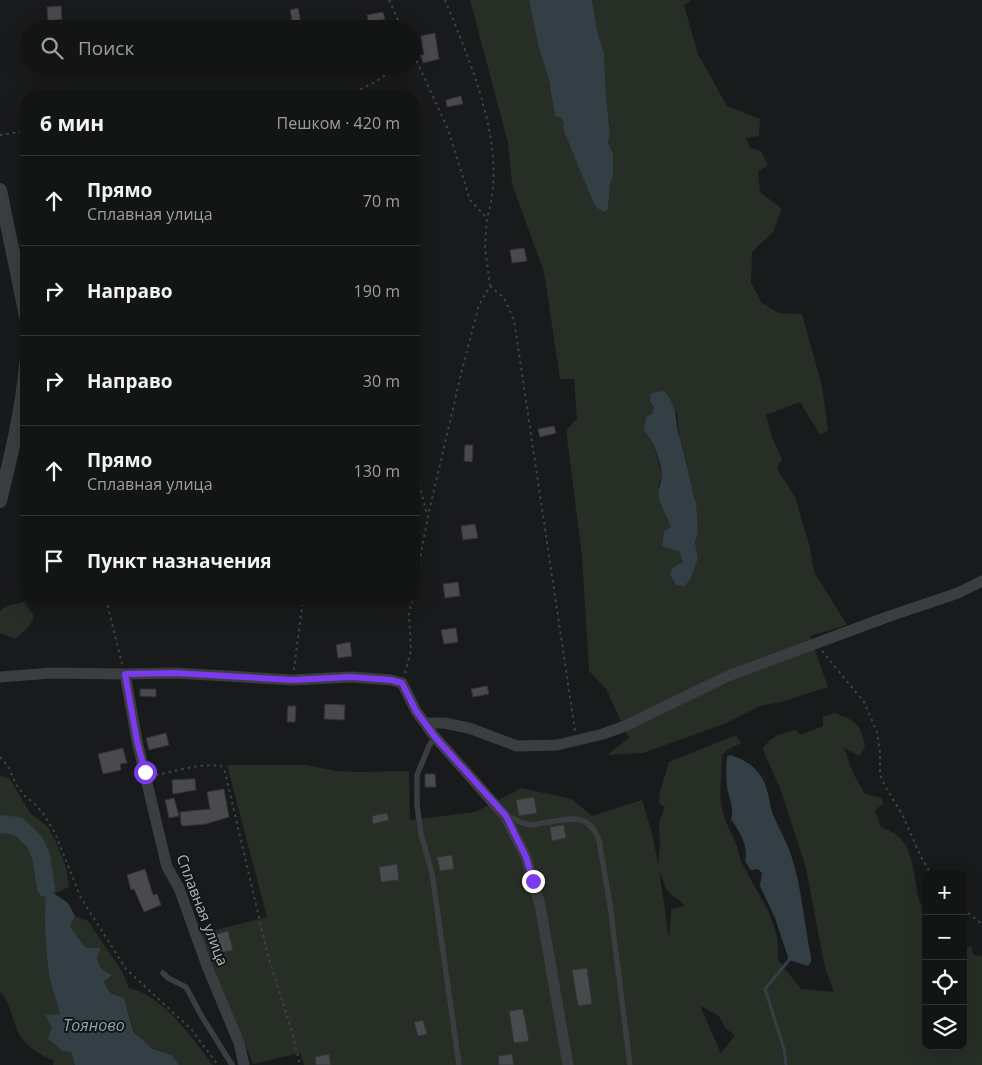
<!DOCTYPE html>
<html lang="ru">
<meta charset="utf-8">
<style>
body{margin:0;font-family:"Open Sans",sans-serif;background:#202122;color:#f1f3f6}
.controls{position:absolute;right:15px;bottom:15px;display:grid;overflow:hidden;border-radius:10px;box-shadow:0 5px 20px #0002}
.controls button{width:45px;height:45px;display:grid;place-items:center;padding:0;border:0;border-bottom:1px solid #323334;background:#131414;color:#f1f3f6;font:25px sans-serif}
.stop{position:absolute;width:15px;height:15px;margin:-11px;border:4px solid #7c3aed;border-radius:50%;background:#fff}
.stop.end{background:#7c3aed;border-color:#fff;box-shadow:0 1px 5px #0008}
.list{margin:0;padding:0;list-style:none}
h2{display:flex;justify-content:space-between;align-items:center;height:65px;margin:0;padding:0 20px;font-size:21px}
h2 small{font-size:16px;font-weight:400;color:#9d9ea0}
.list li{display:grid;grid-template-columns:32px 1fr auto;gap:15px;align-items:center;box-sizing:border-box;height:90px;padding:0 20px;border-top:1px solid #323334}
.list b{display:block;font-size:19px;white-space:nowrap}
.list p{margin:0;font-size:16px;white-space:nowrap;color:#9d9ea0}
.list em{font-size:16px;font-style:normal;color:#9d9ea0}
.icon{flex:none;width:28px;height:28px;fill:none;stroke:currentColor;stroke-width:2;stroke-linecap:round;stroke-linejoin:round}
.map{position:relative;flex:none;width:982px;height:1065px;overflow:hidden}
.search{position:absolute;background:#131414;box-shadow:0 5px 20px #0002;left:20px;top:20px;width:400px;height:55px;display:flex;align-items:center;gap:12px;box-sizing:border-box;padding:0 18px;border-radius:28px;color:#9d9ea0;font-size:19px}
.panel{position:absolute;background:#131414;box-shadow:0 5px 20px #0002;left:20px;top:90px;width:400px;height:515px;border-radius:20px}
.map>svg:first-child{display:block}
.green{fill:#262e26;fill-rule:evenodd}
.water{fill:#333f44}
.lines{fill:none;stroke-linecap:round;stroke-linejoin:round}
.stream{stroke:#333f44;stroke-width:3}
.river{stroke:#333f44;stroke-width:18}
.building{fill:#494a4e;stroke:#343437}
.path{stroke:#414447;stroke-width:2;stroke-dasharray:2.5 4;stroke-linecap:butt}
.service{stroke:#3b3d40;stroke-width:5.5}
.minor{stroke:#3b3d40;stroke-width:11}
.tertiary{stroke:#3b3d40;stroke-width:14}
.route{stroke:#7c3aed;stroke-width:6}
.labels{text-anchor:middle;stroke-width:4;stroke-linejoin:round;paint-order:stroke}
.street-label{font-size:15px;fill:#adb3ba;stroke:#141516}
.water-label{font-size:16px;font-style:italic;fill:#87a6b2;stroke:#141516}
</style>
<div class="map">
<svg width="982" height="1065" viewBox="0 0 982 1065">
<rect width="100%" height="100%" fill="#191a1b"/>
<path class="green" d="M470,0H529L538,45L549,80L555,116L561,118L564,124L608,209L610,184L613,177V154L608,143L610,135L606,96L604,53L598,34L592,0H692L684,5L698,54L727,106L760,119L759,136L746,138L750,148L761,151L768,165L758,172L760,192L782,209L773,232L752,252L751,283L762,303L779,313L802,314L822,386L828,430L820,435L800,402L766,415L772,437L782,459L777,469L795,497L810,547L814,572L847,625L810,636L828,687L781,702L760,706L724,724L643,753L607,755L629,738L606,689L589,671L582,558L566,430L577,419L574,379H560L544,272L512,184L508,143ZM650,401L677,413L679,433L688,468L694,498L698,533L695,542L698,558L672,568L683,562L658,487L662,476L655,449L649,436L654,407Z
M24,602L34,616L29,627L15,639L0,633V611L7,606Z
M835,713C856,721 860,723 865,746L860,756L844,748L853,773L865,794L882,798L883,804L875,810L881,827C888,830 896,833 901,839C915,856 914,880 919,900C921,905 924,910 926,915V1046H963V945L972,947L973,955L982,956V1065H304L300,1053L253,1064L200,934L267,917L227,765H306L336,771L361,772L409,771L410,820L475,812L521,788L572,799L592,816L642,800L652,833L658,863L660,846L659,822L665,807L659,803L660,791L669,762L736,735L741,743L729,749L722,755C722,774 718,794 723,812C725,823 732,833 736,844C739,851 739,859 743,865C758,895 782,924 778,960L801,989L834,992L825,968L806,868L781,791L763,749C769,737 782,732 796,730L800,735L823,726V717ZM659,870L667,891L685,905L671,910L669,938ZM700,1006L719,1016L726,1029L735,1035L721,1053Z
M0,775L10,779L30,813L48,827L55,840L66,867L69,887L54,894L46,889C43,932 48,972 60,1014L45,1015L71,1052L75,1065H53L54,1061C40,1055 25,1046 18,1032C12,1019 11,1003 0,992Z
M75,916L88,921L123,973L129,988C164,996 192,1038 213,1065H179L172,1055L153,1049L133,1030L124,997C100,991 105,978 97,958L101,948H86L70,927Z"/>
<path class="water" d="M529,0H592L598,34L604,53L606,96L610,135L608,143L613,154V177L610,184L608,209L604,212L597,208L592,199L563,129L564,123L561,118L555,116L549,80L538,45Z
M664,391C679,409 674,416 679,435C685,456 690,477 694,498L696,502L698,533L695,542L698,558L690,580L684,586L676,585L670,574L672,568L683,562L679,551L662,546L664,531L671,527C668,517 661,508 659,498C657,489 662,482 662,475C660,460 654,441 644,431L646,417L652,414L654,408L650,401L651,393Z
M730,755C748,760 762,771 767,790C769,797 770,805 772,812C778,827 786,840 791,855C802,888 804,923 811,957V962L808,966L789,960L775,918L760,886L762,873L758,869L751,870L745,861C749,846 739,831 731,819C735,809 728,796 727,786C726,777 726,766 727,757Z
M46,888L68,903L75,916L70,927L86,948H101L97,958L101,969L112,975L104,981C107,992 113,995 124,997L133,1031L153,1049L172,1055L179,1065H75L71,1052L63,1051L48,1039L52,1028L45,1015L60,1014C57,1002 53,991 50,979C45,950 44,918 46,888Z"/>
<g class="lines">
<path class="stream" d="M786,1065L784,1049L765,989L789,960"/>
<path class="river" d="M0,824L18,826L34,841L41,856L46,888"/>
</g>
<path class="building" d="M61,6L62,19L48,21L47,7Z
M298,8L301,24L293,25L290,10Z
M383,12L385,19L369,23L367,15Z
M435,33L439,59L423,63L421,55H424L421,36Z
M461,96L463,104L447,107L446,100Z
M524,248L527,261L512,263L510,250Z
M554,426L556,433L540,437L538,429Z
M465,445H473L472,462L464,461Z
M475,524L478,538L463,540L461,526Z
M458,582L460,596L445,598L443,584Z
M456,628L458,642L444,644L441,630Z
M350,642L352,656L338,658L336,645Z
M487,686L489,694L473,697L471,689Z
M140,689H156V697L140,696Z
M325,704L345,705L344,720L324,719Z
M288,706H296L295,722H287Z
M166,733L169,745L149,750L146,738Z
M123,748L127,763L120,764L121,770L103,774L98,754Z
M425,774H435L436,787H425Z
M189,779H195L196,790L173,794L172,780Z
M224,789L229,817L206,824L183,826L181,824L180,812L210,809L207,792Z
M534,797L537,813L519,816L516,800Z
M174,798L179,816L169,818L165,800Z
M387,813L389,820L373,824L372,816Z
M564,825L566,838L552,841L550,827Z
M452,855L454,869L440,871L437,857Z
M397,864L399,880L381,882L379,867Z
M145,869L153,895L157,894L161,905L144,912L134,889L131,890L127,875Z
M228,931L233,950L216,954L211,936Z
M587,968L592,1004L578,1006L572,970Z
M523,1009L529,1041L514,1043L509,1011Z
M423,1020L427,1034L418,1036L414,1022Z
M329,1054L331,1065H316L315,1057Z
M512,1054L514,1065H499L498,1056Z"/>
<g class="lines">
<path class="path" d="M389,0L402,29
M445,0C471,64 509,149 487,218
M411,49L448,129L470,200L487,218L485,247L490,286L479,305L462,370L428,516L414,589
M335,96C358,93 379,82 396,66
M0,135L26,131
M490,286L504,298L514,320L575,731
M414,426L417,475L427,515
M106,599L122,664
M822,651L864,702L877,732L880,753V775L885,786L902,814L921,857L931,874
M294,670L303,599
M405,673L411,650L409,615L412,599
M0,757L8,766L17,786L25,796L36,805L44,815L55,833L81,898L126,969L191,1029L218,1065
M156,775C177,771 200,763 221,766L225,772L268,956L293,1035L300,1065
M963,909L982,924"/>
<path class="service" d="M435,737L429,746L417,775V805L421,834L432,873L459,1065
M508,817C515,819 523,824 530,825C534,825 539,824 542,823C569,820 587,810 599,840L610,905L630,1065
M163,973L168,978L186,987L201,1015L232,1065"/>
<path class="minor" d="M125,674L137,741L167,867L179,888L207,966L239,1043L244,1065
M0,677L52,673L125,674L175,673L293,680L351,677L391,680L402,683L416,711L435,737L505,816L526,857L540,905L568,1065
M426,723H444L469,728L517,746L557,745L603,734L625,726L728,676L887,617L958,593L982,581"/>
<path class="tertiary" d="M0,190L26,316
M0,501C11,456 22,411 26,365"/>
</g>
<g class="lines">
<path class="route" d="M145,772L137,741L125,674L175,673L292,680L351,677L391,680L402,683L416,711L435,737L506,816L526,857L533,881"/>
</g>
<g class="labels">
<g class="street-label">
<text transform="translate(202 910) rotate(69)" y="5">Сплавная улица</text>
</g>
<g class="water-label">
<text x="94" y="1031">Тояново</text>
</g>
</g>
</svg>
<div class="controls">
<button>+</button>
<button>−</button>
<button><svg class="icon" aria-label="locate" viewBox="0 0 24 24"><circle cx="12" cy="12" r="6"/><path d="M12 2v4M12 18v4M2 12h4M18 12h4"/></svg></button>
<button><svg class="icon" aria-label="layers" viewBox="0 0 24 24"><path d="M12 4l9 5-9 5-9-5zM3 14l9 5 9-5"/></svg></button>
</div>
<div class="stop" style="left:145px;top:772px"></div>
<div class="stop end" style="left:533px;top:881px"></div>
<div class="search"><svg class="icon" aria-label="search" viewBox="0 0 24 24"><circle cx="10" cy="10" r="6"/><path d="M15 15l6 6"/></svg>Поиск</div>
<section class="panel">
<h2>6 мин<small>Пешком · 420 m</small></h2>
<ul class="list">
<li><svg class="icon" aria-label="ahead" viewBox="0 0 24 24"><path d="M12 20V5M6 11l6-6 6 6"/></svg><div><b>Прямо</b><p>Сплавная улица</p></div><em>70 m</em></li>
<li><svg class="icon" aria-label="right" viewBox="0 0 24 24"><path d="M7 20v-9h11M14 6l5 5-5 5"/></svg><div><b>Направо</b></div><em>190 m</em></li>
<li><svg class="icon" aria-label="right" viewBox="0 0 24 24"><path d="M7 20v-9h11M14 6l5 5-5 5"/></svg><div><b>Направо</b></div><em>30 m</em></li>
<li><svg class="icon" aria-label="ahead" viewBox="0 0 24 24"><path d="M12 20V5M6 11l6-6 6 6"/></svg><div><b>Прямо</b><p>Сплавная улица</p></div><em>130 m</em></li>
<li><svg class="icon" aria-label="arrive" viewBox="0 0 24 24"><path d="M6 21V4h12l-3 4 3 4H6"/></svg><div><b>Пункт назначения</b></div></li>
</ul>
</section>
</div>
